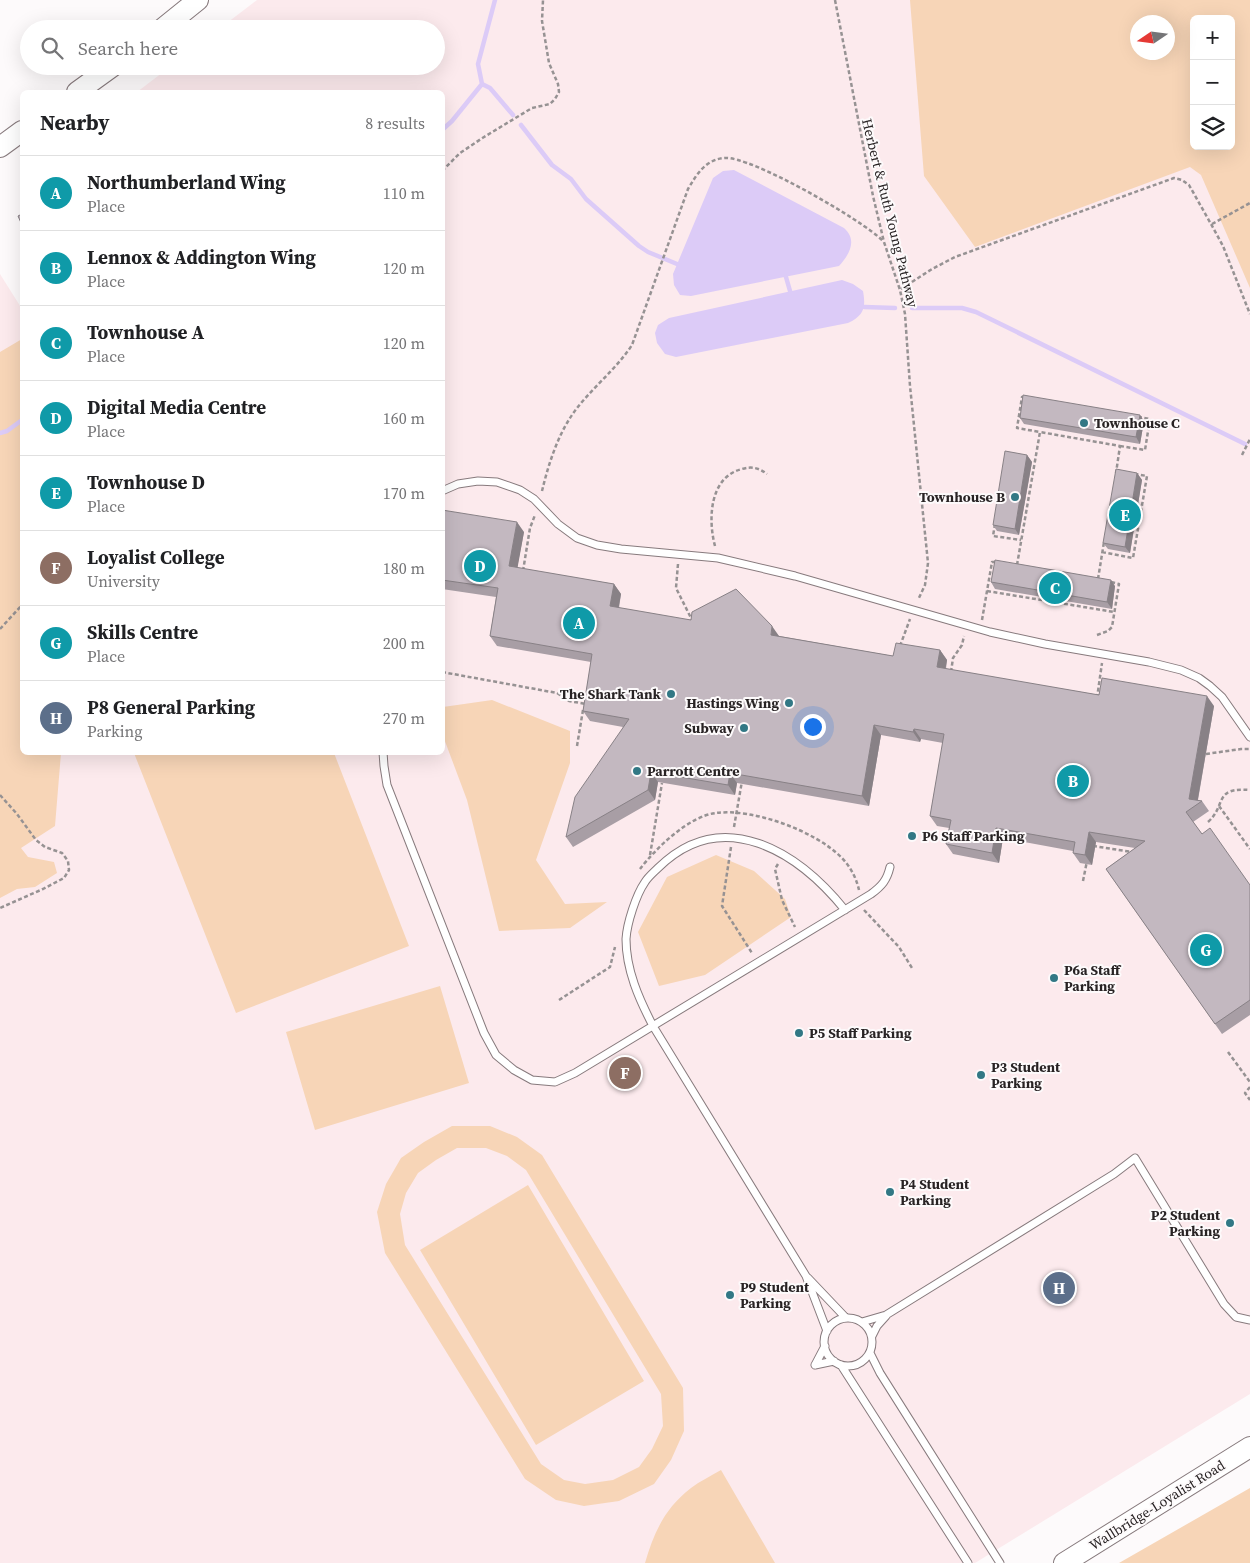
<!DOCTYPE html>
<meta charset="utf-8">
<style>
body{margin:0;font-family:"Source Serif 4",serif;background:#f6f6f6;color:#202124}
.controls{position:absolute;right:15px;top:15px;display:grid;overflow:hidden;border-radius:8px;box-shadow:0 5px 20px #0002}
.controls button{width:45px;height:45px;display:grid;place-items:center;padding:0;border:0;border-bottom:1px solid #e0e0e0;background:#fff;color:#202124;font:25px sans-serif}
.compass{position:absolute;left:1130px;top:15px;width:45px;height:45px;border-radius:50%;background:#fff;box-shadow:0 5px 20px #0002;rotate:257deg}
.you{position:absolute;left:812px;top:726px;width:18px;height:18px;margin:-12px;border:4px solid #fff;border-radius:50%;background:#1a73e8;box-shadow:0 0 0 8px #1a73e833}
.badge{display:grid;place-items:center;width:32px;height:32px;border-radius:50%;background:#ea580c;color:#fff;font-size:16px;font-weight:700}
.pin{position:absolute;translate:-50% -50%;border:2px solid #fff;box-shadow:0 1px 5px #0006}
.list{margin:0;padding:0;list-style:none}
h2{display:flex;justify-content:space-between;align-items:center;height:65px;margin:0;padding:0 20px;font-size:21px}
h2 small{font-size:16px;font-weight:400;color:#757577}
.list li{display:grid;grid-template-columns:32px 1fr auto;gap:15px;align-items:center;box-sizing:border-box;height:75px;padding:0 20px;border-top:1px solid #e0e0e0}
.list b{display:block;font-size:19px;white-space:nowrap}
.list p{margin:0;font-size:16px;white-space:nowrap;color:#757577}
.list em{font-size:16px;font-style:normal;color:#757577}
.icon{flex:none;width:28px;height:28px;fill:none;stroke:currentColor;stroke-width:2;stroke-linecap:round;stroke-linejoin:round}
.map{position:relative;flex:none;width:1250px;height:1563px;overflow:hidden}
.search{position:absolute;background:#fff;box-shadow:0 5px 20px #0002;left:20px;top:20px;width:425px;height:55px;display:flex;align-items:center;gap:12px;box-sizing:border-box;padding:0 18px;border-radius:28px;color:#757577;font-size:19px}
.panel{position:absolute;background:#fff;box-shadow:0 5px 20px #0002;left:20px;top:90px;width:425px;height:665px;border-radius:8px}
.map>svg:first-child{display:block}
.built{fill:#fceaed;fill-rule:evenodd}
.green{fill:#f7d5b7;fill-rule:evenodd}
.water{fill:#dccbf7}
.lines{fill:none;stroke-linecap:round;stroke-linejoin:round}
.stream{stroke:#dccbf7;stroke-width:4.5}
.lane-casing{stroke:#877a7d;stroke-width:9}
.secondary-casing{stroke:#877a7d;stroke-width:22}
.path{stroke:#969293;stroke-width:2.5;stroke-dasharray:4 2.5;stroke-linecap:butt}
.lane{stroke:#fff;stroke-width:7}
.secondary{stroke:#fff;stroke-width:20}
.wall{fill:#a89ea5}
.shaded-wall{fill:#888186}
.building{fill:#c3b8c0;stroke:#888186}
.poi-dot{fill:#327885;stroke:#fdfafb;stroke-width:2}
.labels{text-anchor:middle;stroke-width:4;stroke-linejoin:round;paint-order:stroke}
.street-label{font-size:14px;fill:#282324;stroke:#fdfafb}
.poi-label{font-size:14px;font-weight:bold;fill:#282324;stroke:#fdfafb;text-anchor:start}
</style>
<div class="map">
<svg width="1250" height="1563" viewBox="0 0 1250 1563">
<rect width="100%" height="100%" fill="#fdfafb"/>
<path class="built" d="M257,0H1250V1394L975,1563H0V274L22,309V752H442V92H137L171,66H436V29H219ZM1194,19H1231V146H1194ZM1138,22H1168V52H1138Z"/>
<path class="green" d="M910,0H1250V288L1201,175L1190,167L975,247L924,176ZM1194,19H1231V146H1194ZM1138,22H1168V52H1138Z
M22,339V752L61,753L55,826L21,848L28,857L54,862L57,873L35,887L17,889L0,898V352Z
M492,700L570,731V763L536,860L565,904L607,902L570,928L499,931L467,800L443,736V707Z
M134,753H334L409,946L236,1013Z
M716,855L754,871L785,899L791,917L705,975L659,986L638,932L667,877Z
M440,986L469,1083L315,1130L286,1032Z
M452,1126H490L517,1137L542,1155L683,1388L684,1431L671,1460L654,1484L619,1501L584,1506L556,1500L525,1479L385,1253L377,1212L386,1184L401,1158L424,1142ZM457,1148H486L507,1156L526,1170L661,1394L663,1426L652,1449L639,1467L613,1480L585,1484L564,1480L541,1464L405,1245L400,1214L406,1193L418,1173L436,1160Z
M528,1185L644,1381L536,1445L420,1250Z
M721,1470L775,1563H645C654,1532 665,1508 691,1488C700,1481 711,1476 721,1470Z
M1250,1488V1563H1119Z"/>
<path class="water" d="M734,170L844,228C858,240 849,255 839,266L691,296L680,295L674,285L673,274L713,178L723,171Z
M842,280L853,284L863,291C866,308 864,315 848,323L676,357L665,354L657,343L655,333L658,325L669,318Z"/>
<g class="lines">
<path class="stream" d="M482,84L490,88L513,115
M521,125L552,165L571,179L586,199L639,246L648,252L677,264
M442,130L452,121L482,84L478,64L495,0
M786,277L790,291
M864,307L895,308
M912,308H962L976,312L1245,444
M0,433L7,431L22,420"/>
<defs>
<path id="lane" d="M442,491L458,484L478,481L497,482L520,490L534,499L558,524L577,538L597,545L621,549L718,558L795,576L990,632L1045,644L1149,662L1181,670L1199,678L1210,686L1222,697L1250,737
M383,752L384,766L387,785L484,1033L496,1055L514,1070L532,1080L555,1082L575,1073L871,894C882,886 887,880 890,867
M808,1278L846,1318
M824 1342a24 24 0 1 1 48 0a24 24 0 1 1-48 0Z
M862,1322L886,1315L1114,1174L1135,1158L1224,1304L1236,1317L1250,1320
M827,1331L806,1276L653,1026C639,999 626,970 626,939C627,923 636,895 645,882C648,877 654,872 658,868C723,804 798,852 845,910
M872,1336L877,1326L886,1316
M870,1353L880,1373L1000,1563
M815,1365L825,1346
M815,1365L834,1361
M841,1365L968,1563"/>
<path id="secondary" d="M162,29L198,0
M77,92L113,66
M0,147L22,131
M1064,1563L1250,1447"/>
</defs>
<use href="#lane" class="lane-casing"/>
<use href="#secondary" class="secondary-casing"/>
<path class="path" d="M835,0L873,196L884,242L900,290L905,314L910,386L928,563L925,585L918,600
M442,171L460,153L484,137L532,108L550,104L555,99L559,92L558,84L549,63L542,21L543,0
M1212,224L1250,203
M901,289L932,269L955,257L1174,178L1182,180L1189,185L1211,224L1223,246L1250,314
M1025,397H1022L1017,428L1040,432
M1120,446L1145,450L1150,419L1139,417
M1242,455L1250,439
M542,491C548,466 557,437 572,415C589,390 615,371 632,345L688,189C697,174 705,160 724,158C750,155 864,221 883,241
M995,524L993,536L1021,540
M715,546C708,520 709,477 742,469C752,466 759,468 767,474
M1102,552L1133,558L1147,476L1135,474
M678,564L676,588L692,620
M1017,565L1040,432L1120,446L1116,473
M523,571L530,528L535,515
M1098,579L1104,542
M987,591L1114,612
M982,620L992,562H997
M0,629L22,605
M1097,635L1108,631L1112,627L1119,584L1111,582
M900,646L910,619
M442,672L557,693L569,701L586,704
M951,672L953,658L962,645L964,636
M1097,698L1102,663
M577,746L583,710
M1206,754L1241,749H1250
M0,795L17,814L36,840L45,847L62,853L68,861L69,870L64,878L43,889L0,908
M1219,806L1250,849
M1208,822C1227,805 1213,787 1250,790
M734,827L742,781
M1093,846L1132,852
M731,847L722,906L752,953
M650,855L662,783
M778,864L775,869L782,900L795,927
M640,869C656,848 689,816 716,813C753,808 815,831 841,857C850,866 856,877 859,890
M1083,881L1087,861
M864,910L899,947L912,968
M559,1000L610,967L615,947
M1228,1052L1250,1082
M1250,1087L1245,1093L1250,1100"/>
<use href="#lane" class="lane"/>
<use href="#secondary" class="secondary"/>
</g>
<path class="wall" d="M1020,418L1144,421L1140,444L1024,424Z
M1027,455L1032,462L1019,535L997,531L993,525Z
M1137,473L1142,480L1130,553L1108,549L1103,543Z
M442,510L524,532L517,568L614,584L621,594L619,608L893,656L940,650L947,660L946,669L1099,695L1214,706L1198,800L1202,801L1209,811L1193,822L1202,834L1250,885V1015L1222,1034L1106,869L1135,848L1096,842L1092,865L1080,863L1073,853V851L1003,838L999,863L953,854L946,844L949,828L937,826L930,816L943,743L921,739L920,742L881,735L869,806L737,783L735,795L658,782L655,800L573,847L566,837L623,727L590,721L583,711L591,662L497,646L490,636L496,597L442,589Z
M991,582L1115,586L1112,609L995,589Z"/>
<path class="shaded-wall" d="M1140,415L1144,421L1140,444L1136,437Z
M1027,455L1032,462L1019,535L1015,529Z
M1137,473L1142,480L1130,553L1125,547Z
M517,522L524,532L516,576L509,566Z
M1111,580L1115,586L1112,609L1107,602Z
M614,584L621,594L617,616L610,606Z
M772,626L779,636L778,645L771,635Z
M940,650L947,660L944,677L937,667Z
M1207,696L1214,706L1197,804L1189,799Z
M874,725L881,735L869,806L862,796Z
M914,729L921,739L920,742L913,732Z
M651,772L658,782L655,800L648,790Z
M730,773L737,783L735,795L728,785Z
M996,828L1003,838L999,863L992,853Z
M1089,832L1096,842L1092,865L1085,855Z"/>
<path class="building" d="M22,214V225L18,216Z
M1023,395L1140,415L1136,437L1020,418Z
M1005,451L1027,455L1015,529L993,525Z
M1116,469L1137,473L1125,547L1103,543Z
M442,510L517,522L509,566L614,584L610,606L691,620L692,612L736,589L772,626L771,635L893,656L896,643L940,650L937,667L1099,695L1102,678L1207,696L1189,799L1202,801L1186,812L1202,834L1210,828L1250,885V1000L1215,1024L1106,869L1145,841L1089,832L1085,855L1073,853L1075,842L996,828L992,853L946,844L951,820L930,816L944,734L914,729L913,732L874,725L862,796L730,773L728,785L651,772L648,790L566,837L575,797L629,719L583,711L592,654L490,636L498,588L442,580Z
M995,560L1111,580L1107,602L991,582Z"/>
<g class="poi-dot">
<circle cx="1084" cy="423" r="5"/>
<circle cx="1015" cy="497" r="5"/>
<circle cx="671" cy="694" r="5"/>
<circle cx="789" cy="703" r="5"/>
<circle cx="744" cy="728" r="5"/>
<circle cx="637" cy="771" r="5"/>
<circle cx="912" cy="836" r="5"/>
<circle cx="1054" cy="978" r="5"/>
<circle cx="799" cy="1033" r="5"/>
<circle cx="981" cy="1075" r="5"/>
<circle cx="890" cy="1192" r="5"/>
<circle cx="1230" cy="1223" r="5"/>
<circle cx="730" cy="1295" r="5"/>
</g>
<g class="labels">
<g class="street-label">
<text transform="translate(890 213) rotate(76)" y="5">Herbert &amp; Ruth Young Pathway</text>
<text transform="translate(1157 1505) rotate(-32)" y="5">Wallbridge-Loyalist Road</text>
</g>
<g class="poi-label">
<text x="1094" y="428">Townhouse C</text>
<text x="1005" y="502" text-anchor="end">Townhouse B</text>
<text x="661" y="699" text-anchor="end">The Shark Tank</text>
<text x="779" y="708" text-anchor="end">Hastings Wing</text>
<text x="734" y="733" text-anchor="end">Subway</text>
<text x="647" y="776">Parrott Centre</text>
<text x="922" y="841">P6 Staff Parking</text>
<text x="1064" y="975">P6a Staff<tspan x="1064" dy="16">Parking</tspan></text>
<text x="809" y="1038">P5 Staff Parking</text>
<text x="991" y="1072">P3 Student<tspan x="991" dy="16">Parking</tspan></text>
<text x="900" y="1189">P4 Student<tspan x="900" dy="16">Parking</tspan></text>
<text x="1220" y="1220" text-anchor="end">P2 Student<tspan x="1220" dy="16">Parking</tspan></text>
<text x="740" y="1292">P9 Student<tspan x="740" dy="16">Parking</tspan></text>
</g>
</g>
</svg>
<div class="controls">
<button>+</button>
<button>−</button>
<button><svg class="icon" aria-label="layers" viewBox="0 0 24 24"><path d="M12 4l9 5-9 5-9-5zM3 14l9 5 9-5"/></svg></button>
</div>
<svg class="compass" viewBox="-18 -18 36 36"><path d="M0-13l5 13h-10z" fill="#e53935"/><path d="M0 13l5-13h-10z" fill="#757577"/></svg>
<div class="you"></div>
<div class="pin badge" style="left:579px;top:623px;background:#0f9aa8">A</div>
<div class="pin badge" style="left:1073px;top:781px;background:#0f9aa8">B</div>
<div class="pin badge" style="left:1055px;top:588px;background:#0f9aa8">C</div>
<div class="pin badge" style="left:480px;top:566px;background:#0f9aa8">D</div>
<div class="pin badge" style="left:1125px;top:515px;background:#0f9aa8">E</div>
<div class="pin badge" style="left:625px;top:1073px;background:#8d6e63">F</div>
<div class="pin badge" style="left:1206px;top:950px;background:#0f9aa8">G</div>
<div class="pin badge" style="left:1059px;top:1288px;background:#5c6f8a">H</div>
<div class="search"><svg class="icon" aria-label="search" viewBox="0 0 24 24"><circle cx="10" cy="10" r="6"/><path d="M15 15l6 6"/></svg>Search here</div>
<section class="panel">
<h2>Nearby<small>8 results</small></h2>
<ul class="list">
<li><span class="badge" style="background:#0f9aa8">A</span><div><b>Northumberland Wing</b><p>Place</p></div><em>110 m</em></li>
<li><span class="badge" style="background:#0f9aa8">B</span><div><b>Lennox &amp; Addington Wing</b><p>Place</p></div><em>120 m</em></li>
<li><span class="badge" style="background:#0f9aa8">C</span><div><b>Townhouse A</b><p>Place</p></div><em>120 m</em></li>
<li><span class="badge" style="background:#0f9aa8">D</span><div><b>Digital Media Centre</b><p>Place</p></div><em>160 m</em></li>
<li><span class="badge" style="background:#0f9aa8">E</span><div><b>Townhouse D</b><p>Place</p></div><em>170 m</em></li>
<li><span class="badge" style="background:#8d6e63">F</span><div><b>Loyalist College</b><p>University</p></div><em>180 m</em></li>
<li><span class="badge" style="background:#0f9aa8">G</span><div><b>Skills Centre</b><p>Place</p></div><em>200 m</em></li>
<li><span class="badge" style="background:#5c6f8a">H</span><div><b>P8 General Parking</b><p>Parking</p></div><em>270 m</em></li>
</ul>
</section>
</div>
